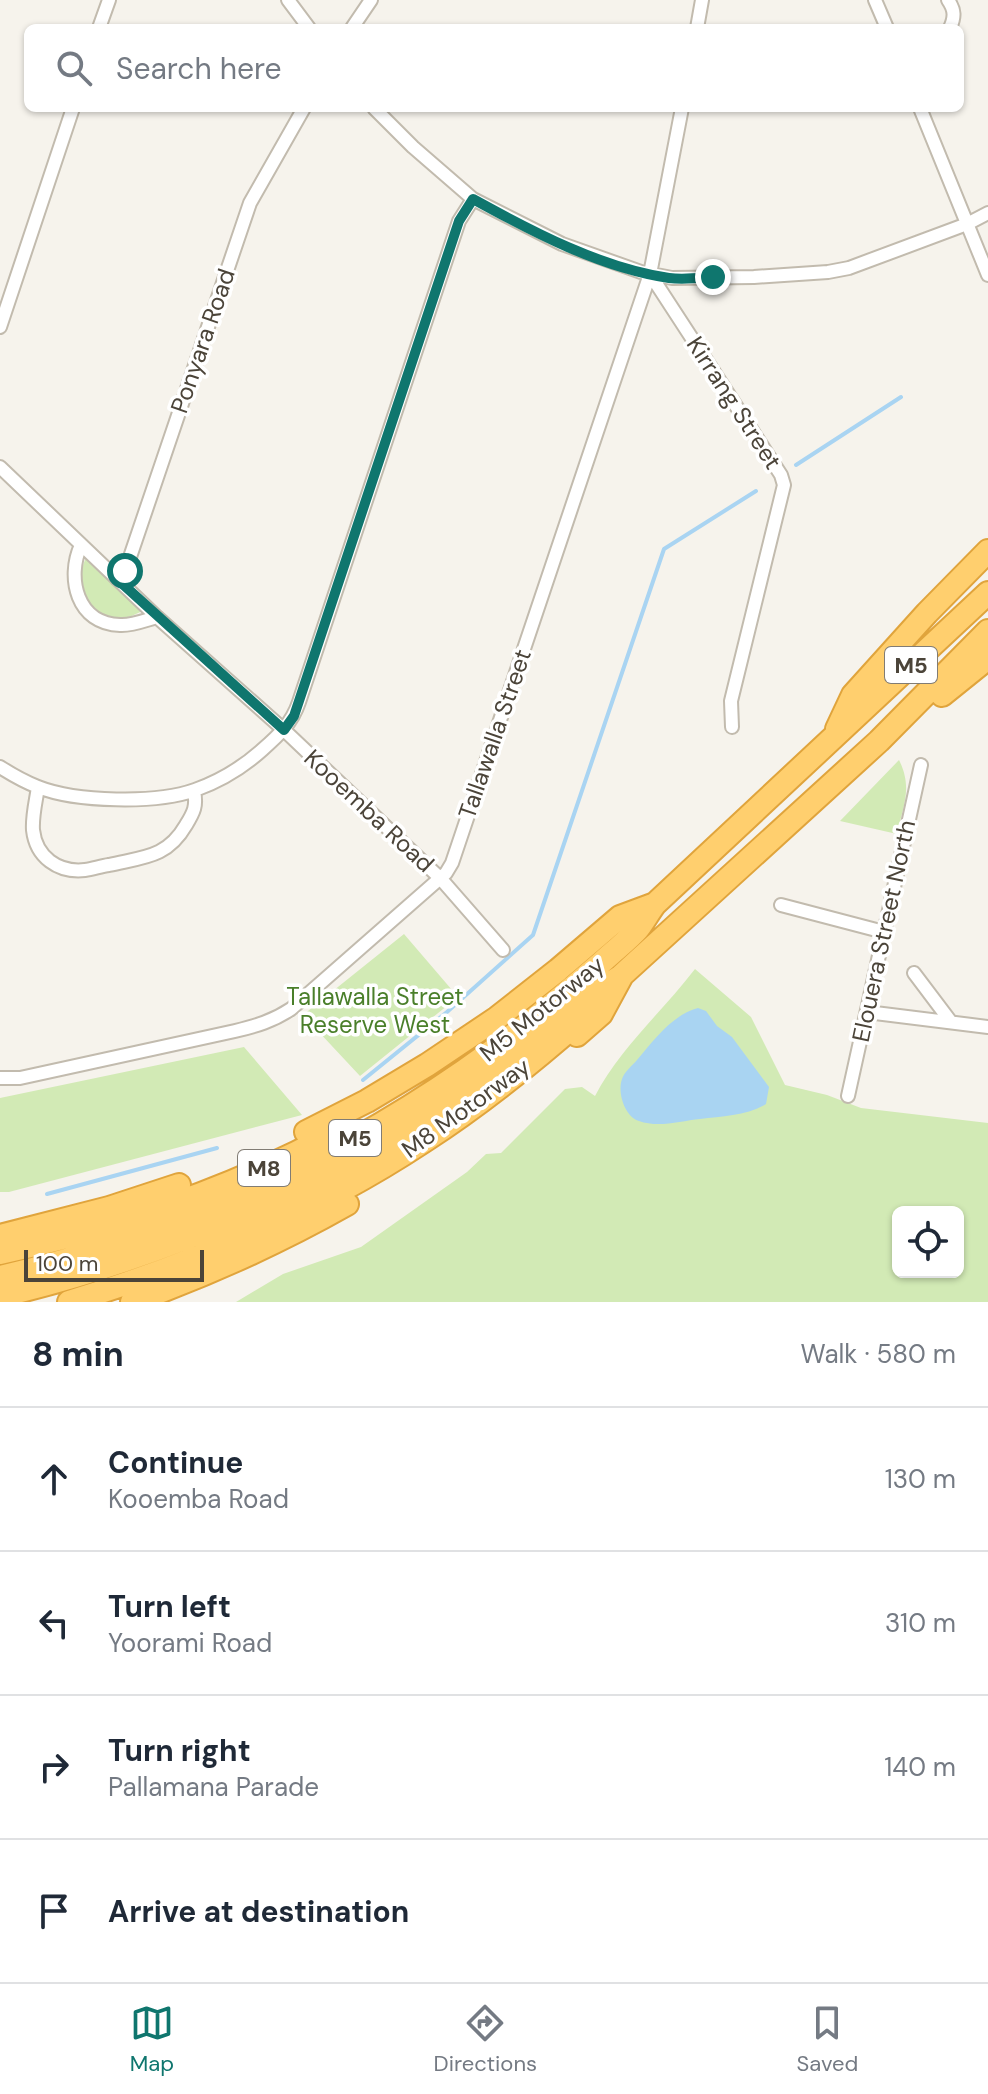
<!DOCTYPE html>
<meta charset="utf-8">
<style>
body{margin:0;font-family:"DM Sans",sans-serif;background:#f2f2f3;color:#1f2937}
.controls{position:absolute;right:24px;bottom:24px;display:grid;overflow:hidden;border-radius:12px;box-shadow:0 2px 6px #0004}
.controls button{width:72px;height:72px;display:grid;place-items:center;padding:0;border:0;border-bottom:2px solid #e0e1e3;background:#fff;color:#1f2937;font:40px sans-serif}
.scale{position:absolute;left:24px;bottom:20px;width:180px;box-sizing:border-box;padding-left:8px;border:4px solid #4b4439;border-top:0;font-size:22px;line-height:28px;white-space:nowrap;color:#4b4439;-webkit-text-stroke:6px #fff;paint-order:stroke}
.stop{position:absolute;width:24px;height:24px;margin:-18px;border:6px solid #0f766e;border-radius:50%;background:#fff}
.stop.end{background:#0f766e;border-color:#fff;box-shadow:0 2px 8px #0008}
.list{margin:0;padding:0;list-style:none}
h2{display:flex;justify-content:space-between;align-items:center;height:104px;margin:0;padding:0 32px;font-size:34px}
h2 small{font-size:26px;font-weight:400;color:#747a83}
.list li{display:grid;grid-template-columns:52px 1fr auto;gap:24px;align-items:center;box-sizing:border-box;height:144px;padding:0 32px;border-top:2px solid #e0e1e3}
.list b{display:block;font-size:30px;white-space:nowrap}
.list p{margin:0;font-size:26px;white-space:nowrap;color:#747a83}
.list em{font-size:26px;font-style:normal;color:#747a83}
.icon{flex:none;width:44px;height:44px;fill:none;stroke:currentColor;stroke-width:2;stroke-linecap:round;stroke-linejoin:round}
.map{position:relative;flex:none;width:988px;height:1302px;overflow:hidden}
.search{position:absolute;background:#fff;box-shadow:0 2px 6px #0004;left:24px;right:24px;top:24px;height:88px;display:flex;align-items:center;gap:20px;box-sizing:border-box;padding:0 28px;border-radius:12px;color:#747a83;font-size:30px}
.sheet{height:680px;background:#fff}
nav{display:flex;justify-content:space-around;align-items:center;box-sizing:border-box;height:112px;border-top:2px solid #e0e1e3;background:#fff;font-size:22px;color:#747a83}
nav a{display:grid;justify-items:center;gap:4px}
nav .on{color:#0f766e}
.map>svg:first-child{display:block}
.green{fill:#d2eab5;fill-rule:evenodd}
.water{fill:#a9d4f2}
.lines{fill:none;stroke-linecap:round;stroke-linejoin:round}
.stream{stroke:#a9d4f2;stroke-width:4}
.street-casing{stroke:#c2bbae;stroke-width:16}
.highway-casing{stroke:#e0a43c;stroke-width:26}
.street{stroke:#fff;stroke-width:12}
.highway{stroke:#ffcf6e;stroke-width:22}
.route{stroke:#0f766e;stroke-width:10}
.labels{text-anchor:middle;stroke-width:7;stroke-linejoin:round;paint-order:stroke}
.shield{fill:#fff;stroke:#817c74;stroke-width:2}
.shield-label{font-size:22px;font-weight:bold;fill:#4b4439}
.street-label{font-size:24px;fill:#4b4439;stroke:#fff}
.park-label{font-size:24px;fill:#4a7f2a;stroke:#fff}
</style>
<div class="map">
<svg width="988" height="1302" viewBox="0 0 988 1302">
<rect width="100%" height="100%" fill="#f6f3ec"/>
<path class="green" d="M86,558L142,611C119,624 96,622 86,595C81,580 79,573 86,558Z
M899,760C913,788 903,806 897,834L840,821Z
M404,934L458,997L360,1076L303,1015Z
M695,969L751,1017L785,1085L827,1095L861,1108L988,1123V1302H236L283,1274L361,1247L467,1172L486,1154L501,1153L565,1089L582,1087L595,1096C620,1048 662,1012 695,969ZM898,1212H958V1272H898Z
M244,1047L302,1115L9,1192H0V1098Z"/>
<path class="water" d="M698,1008L706,1011L717,1026L732,1037L769,1087L766,1104C747,1116 722,1116 700,1119C681,1121 658,1128 639,1121C625,1117 617,1093 622,1079C624,1072 633,1065 637,1060C654,1040 672,1015 698,1008Z"/>
<g class="lines">
<path class="stream" d="M796,465L901,397
M363,1080L447,1012L533,935L664,549L756,491
M47,1194L217,1148"/>
<defs>
<path id="street" d="M288,0L309,28
M875,0L887,28
M948,0C955,10 955,17 950,28
M99,28L109,0
M352,28L371,0
M697,28L702,0
M374,108L413,147L473,199L562,244L641,272L672,278L754,277L828,272L849,268L967,224L988,213
M920,108L988,275
M650,274L781,475L784,485L731,701L732,727
M0,327L73,108
M0,467L157,617L284,730L441,879L503,950
M81,545C66,578 77,624 120,625C131,626 146,620 157,617
M117,579L125,571L129,560L250,203L304,108
M0,767C11,774 25,782 38,787C76,802 156,804 195,790C220,781 243,767 262,750C279,735 292,723 299,702L459,221L473,199
M38,787C36,801 32,816 33,830C36,857 58,873 85,870C93,869 101,866 109,865C143,857 167,858 186,825C194,812 197,806 194,791
M781,905L884,932
M914,973L951,1022
M867,1012L988,1027
M0,1078H20L235,1031C256,1026 273,1021 291,1009L446,873L452,863L650,274L682,108
M848,1096L921,765"/>
<path id="highway" d="M942,695L988,658
M837,729L853,695L927,613L988,551
M577,1035L601,1014L621,977
M306,1132L367,1101L427,1065L497,1018L558,970L620,917L655,904
M0,1236L109,1208L179,1185
M0,1253C115,1228 229,1190 333,1134
M0,1277C202,1230 396,1134 556,1001C574,986 593,970 611,954C620,946 630,938 638,929C644,921 649,912 655,904L988,593
M0,1296C162,1258 311,1192 450,1101C509,1062 561,1013 621,976L879,741L988,631
M69,1302C193,1264 315,1213 424,1141C480,1105 533,1062 583,1018
M132,1302C207,1275 278,1243 347,1204"/>
</defs>
<use href="#street" class="street-casing"/>
<use href="#highway" class="highway-casing"/>
<use href="#street" class="street"/>
<use href="#highway" class="highway"/>
</g>
<g class="lines">
<path class="route" d="M125,571L117,579L284,730L294,716L459,221L473,199C533,232 601,268 669,278C683,280 699,278 713,277"/>
</g>
<g class="labels">
<g class="shield">
<rect x="885" y="647" width="52" height="36" rx="6"/>
<rect x="329" y="1120" width="52" height="36" rx="6"/>
<rect x="238" y="1150" width="52" height="36" rx="6"/>
</g>
<g class="shield-label">
<text x="911" y="673">M5</text>
<text x="355" y="1146">M5</text>
<text x="264" y="1176">M8</text>
</g>
<g class="street-label">
<text transform="translate(203 341) rotate(-71)" y="8">Ponyara Road</text>
<text transform="translate(734 403) rotate(57)" y="8">Kirrang Street</text>
<text transform="translate(495 734) rotate(-71)" y="8">Tallawalla Street</text>
<text transform="translate(369 811) rotate(43)" y="8">Kooemba Road</text>
<text transform="translate(884 931) rotate(-78)" y="8">Elouera Street North</text>
<text transform="translate(542 1009) rotate(-39)" y="8">M5 Motorway</text>
<text transform="translate(466 1108) rotate(-36)" y="8">M8 Motorway</text>
</g>
<g class="park-label">
<text x="375" y="1005">Tallawalla Street<tspan x="375" dy="28">Reserve West</tspan></text>
</g>
</g>
</svg>
<div class="controls">
<button><svg class="icon" aria-label="locate" viewBox="0 0 24 24"><circle cx="12" cy="12" r="6"/><path d="M12 2v4M12 18v4M2 12h4M18 12h4"/></svg></button>
</div>
<div class="scale">100 m</div>
<div class="stop" style="left:125px;top:571px"></div>
<div class="stop end" style="left:713px;top:277px"></div>
<div class="search"><svg class="icon" aria-label="search" viewBox="0 0 24 24"><circle cx="10" cy="10" r="6"/><path d="M15 15l6 6"/></svg>Search here</div>
</div>
<section class="sheet">
<h2>8 min<small>Walk · 580 m</small></h2>
<ul class="list">
<li><svg class="icon" aria-label="ahead" viewBox="0 0 24 24"><path d="M12 20V5M6 11l6-6 6 6"/></svg><div><b>Continue</b><p>Kooemba Road</p></div><em>130 m</em></li>
<li><svg class="icon" aria-label="left" viewBox="0 0 24 24"><path d="M17 20v-9H6M10 6l-5 5 5 5"/></svg><div><b>Turn left</b><p>Yoorami Road</p></div><em>310 m</em></li>
<li><svg class="icon" aria-label="right" viewBox="0 0 24 24"><path d="M7 20v-9h11M14 6l5 5-5 5"/></svg><div><b>Turn right</b><p>Pallamana Parade</p></div><em>140 m</em></li>
<li><svg class="icon" aria-label="arrive" viewBox="0 0 24 24"><path d="M6 21V4h12l-3 4 3 4H6"/></svg><div><b>Arrive at destination</b></div></li>
</ul>
</section>
<nav>
<a class="on"><svg class="icon" aria-label="map" viewBox="0 0 24 24"><path d="M3 6l6-2 6 2 6-2v14l-6 2-6-2-6 2zM9 4v14M15 6v14"/></svg>Map</a>
<a><svg class="icon" aria-label="directions" viewBox="0 0 24 24"><path d="M12 3l9 9-9 9-9-9zM9 14v-3h6M13 9l2 2-2 2"/></svg>Directions</a>
<a><svg class="icon" aria-label="saved" viewBox="0 0 24 24"><path d="M7 4h10v16l-5-4-5 4z"/></svg>Saved</a>
</nav>
